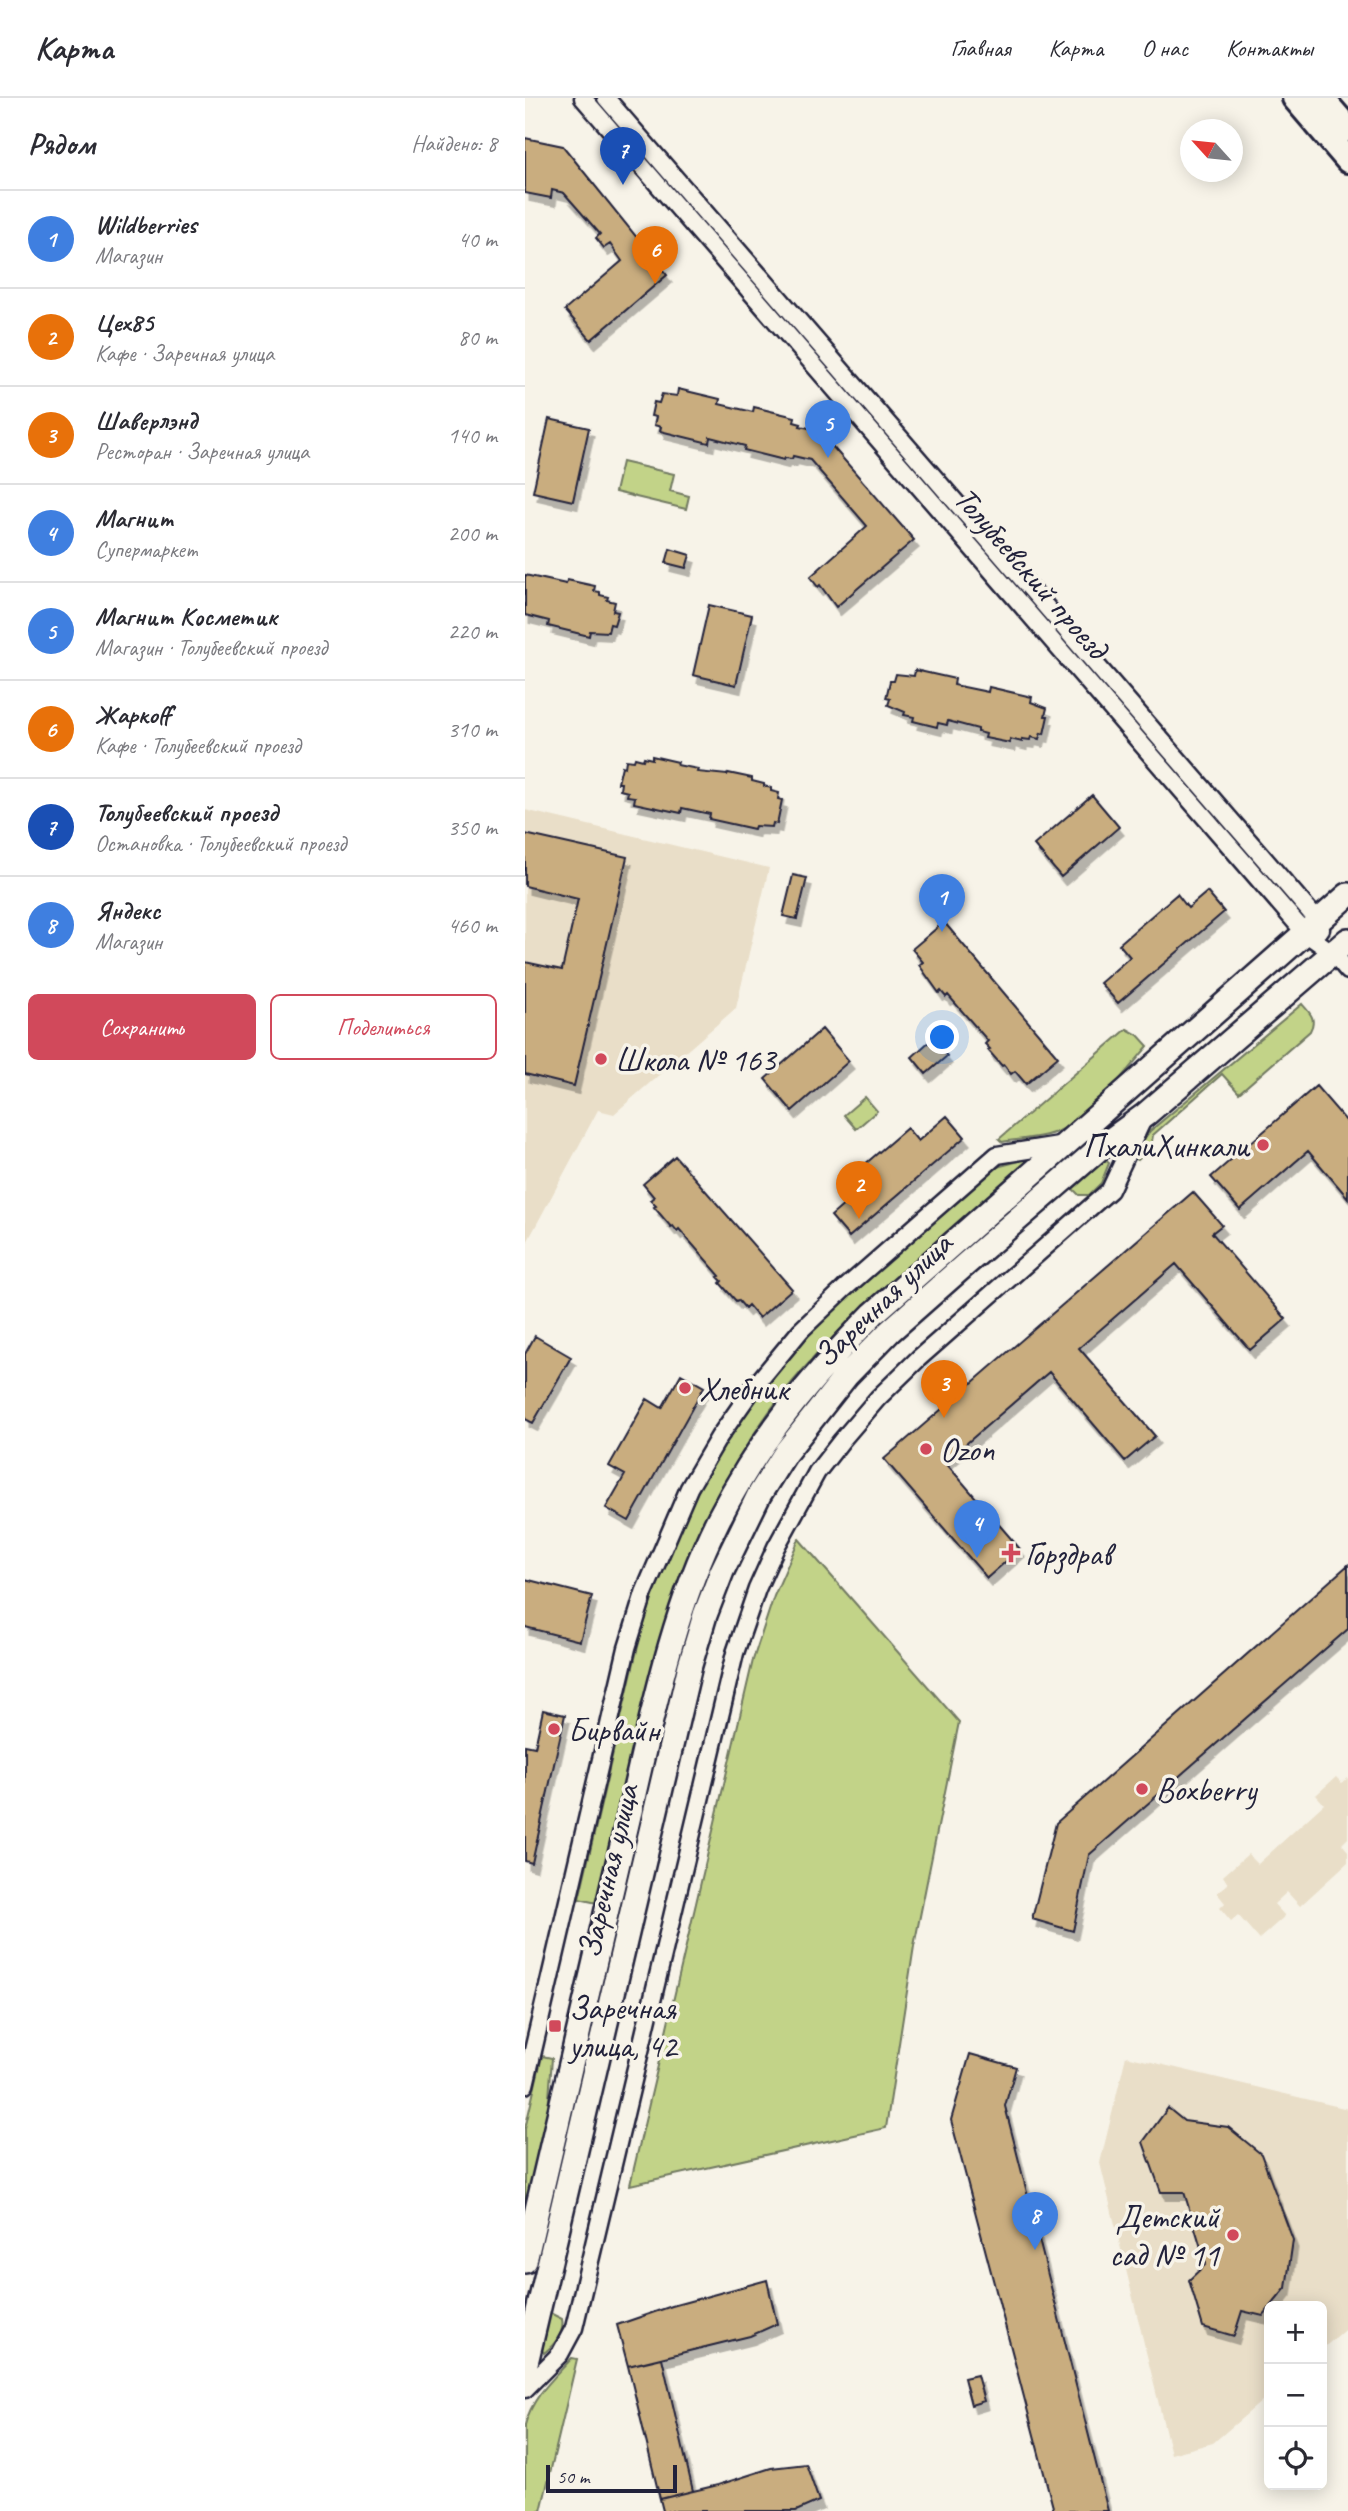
<!DOCTYPE html>
<html lang="ru">
<meta charset="utf-8">
<style>
body{margin:0;font-family:Caveat,sans-serif;background:#f7f7f7;color:#2b2b33}
.controls{position:absolute;right:21px;bottom:21px;display:grid;overflow:hidden;border-radius:10px;box-shadow:0 4px 18px #0003}
.controls button{width:63px;height:63px;display:grid;place-items:center;padding:0;border:0;border-bottom:2px solid #e1e1e2;background:#fff;color:#2b2b33;font:35px sans-serif}
.compass{position:absolute;left:655px;top:21px;width:63px;height:63px;border-radius:50%;background:#fff;box-shadow:0 4px 18px #0003;rotate:297deg}
.scale{position:absolute;left:21px;bottom:18px;width:131px;box-sizing:border-box;padding-left:7px;border:4px solid #22223b;border-top:0;font-size:19px;line-height:24px;white-space:nowrap;color:#22223b;-webkit-text-stroke:5px #f7f3e8;paint-order:stroke}
.you{position:absolute;left:418px;top:940px;width:24px;height:24px;margin:-18px;border:5px solid #fff;border-radius:50%;background:#1a73e8;box-shadow:0 0 0 10px #1a73e833}
.badge{display:grid;place-items:center;width:46px;height:46px;border-radius:50%;background:#d1495b;color:#fff;font-size:23px;font-weight:700}
.pin{position:absolute;translate:-50% -58px;filter:drop-shadow(0 2px 4px #0008)}
.pin::after{content:'';position:absolute;top:37px;width:24px;height:21px;background:inherit;clip-path:polygon(0 0,100% 0,50% 100%)}
.list{margin:0;padding:0;list-style:none}
h2{display:flex;justify-content:space-between;align-items:center;height:91px;margin:0;padding:0 28px;font-size:30px}
h2 small{font-size:23px;font-weight:400;color:#7c7c81}
.list li{display:grid;grid-template-columns:46px 1fr auto;gap:21px;align-items:center;box-sizing:border-box;height:98px;padding:0 28px;border-top:2px solid #e1e1e2}
.list b{display:block;font-size:26px;white-space:nowrap}
.list p{margin:0;font-size:23px;white-space:nowrap;color:#7c7c81}
.list em{font-size:23px;font-style:normal;color:#7c7c81}
.actions{display:flex;gap:14px;padding:21px 28px}
.actions a{flex:1;padding:16px 0;border:2px solid #d1495b;border-radius:10px;text-align:center;font-size:24px;color:#d1495b}
.actions .main{background:#d1495b;color:#fff}
.icon{flex:none;width:38px;height:38px;fill:none;stroke:currentColor;stroke-width:2;stroke-linecap:round;stroke-linejoin:round}
.map{position:relative;flex:none;width:823px;height:2413px;overflow:hidden}
header{display:flex;align-items:center;gap:42px;box-sizing:border-box;height:98px;padding:0 35px;background:#fff;border-bottom:2px solid #e1e1e2}
header strong{font-size:33px}
nav{display:flex;gap:38px;margin-inline-start:auto;font-size:24px}
main{display:flex}
aside{flex:1;background:#fff}
.map>svg:first-child{display:block}
.built{fill:#e9dec8}
.green{fill:#c2d388;stroke:#727a62;stroke-width:2}
.building{fill:#c9ad7f;stroke:#22223b;stroke-width:2;filter:url(#shadow)}
.lines{fill:none;stroke-linecap:round;stroke-linejoin:round}
.street-casing{stroke:#22223b;stroke-width:21}
.secondary-casing{stroke:#22223b;stroke-width:28}
.primary-casing{stroke:#22223b;stroke-width:30}
.street{stroke:#f7f3e8;stroke-width:16}
.secondary{stroke:#f7f3e8;stroke-width:23}
.primary{stroke:#f7f3e8;stroke-width:24}
.poi-dot{fill:#d1495b;stroke:#f7f3e8;stroke-width:2.5}
.labels{text-anchor:middle;stroke-width:7;stroke-linejoin:round;paint-order:stroke}
.street-label{font-size:33px;fill:#22223b;stroke:#f7f3e8}
.poi-label{font-size:33px;fill:#22223b;stroke:#f7f3e8;text-anchor:start}
</style>
<header>
<strong>Карта</strong>
<nav><a>Главная</a><a>Карта</a><a>О нас</a><a>Контакты</a></nav>
</header>
<main>
<aside>
<h2>Рядом<small>Найдено: 8</small></h2>
<ul class="list">
<li><span class="badge" style="background:#3f7fe0">1</span><div><b>Wildberries</b><p>Магазин</p></div><em>40 m</em></li>
<li><span class="badge" style="background:#e8710a">2</span><div><b>Цех85</b><p>Кафе · Заречная улица</p></div><em>80 m</em></li>
<li><span class="badge" style="background:#e8710a">3</span><div><b>Шаверлэнд</b><p>Ресторан · Заречная улица</p></div><em>140 m</em></li>
<li><span class="badge" style="background:#3f7fe0">4</span><div><b>Магнит</b><p>Супермаркет</p></div><em>200 m</em></li>
<li><span class="badge" style="background:#3f7fe0">5</span><div><b>Магнит Косметик</b><p>Магазин · Толубеевский проезд</p></div><em>220 m</em></li>
<li><span class="badge" style="background:#e8710a">6</span><div><b>Жаркoff</b><p>Кафе · Толубеевский проезд</p></div><em>310 m</em></li>
<li><span class="badge" style="background:#1a4fb4">7</span><div><b>Толубеевский проезд</b><p>Остановка · Толубеевский проезд</p></div><em>350 m</em></li>
<li><span class="badge" style="background:#3f7fe0">8</span><div><b>Яндекс</b><p>Магазин</p></div><em>460 m</em></li>
</ul>
<div class="actions"><a class="main">Сохранить</a><a>Поделиться</a></div>
</aside>
<div class="map">
<svg width="823" height="2413" viewBox="0 0 823 2413">
<defs>
<filter id="shadow"><feDropShadow dx="4.5" dy="8" stdDeviation="0" flood-color="#0004"/></filter>
</defs>
<rect width="100%" height="100%" fill="#f7f3e8"/>
<filter id="ink" filterUnits="userSpaceOnUse"><feTurbulence type="fractalNoise" baseFrequency=".0143" numOctaves="2"/><feDisplacementMap in="SourceGraphic" scale="14" xChannelSelector="R" yChannelSelector="G"/><feConvolveMatrix kernelMatrix="1 2 1 2 8 2 1 2 1" color-interpolation-filters="sRGB"/></filter>
<g filter="url(#ink)">
<path class="built" d="M0,712L244,770L211,910L89,1016L73,1012L0,1148Z
M811,1679L817,1685L823,1680V1740L817,1746L823,1753V1764L775,1808L762,1794L749,1806L760,1818L734,1841L713,1817L706,1823L695,1810L700,1805L692,1795L703,1786L698,1778L723,1756L733,1766L799,1706L791,1697Z
M601,1958L823,2011V2229L797,2251V2208H744V2297L688,2345L646,2356L575,2065Z"/>
<path class="green" d="M97,364L149,376L145,393L164,398L161,411L90,394Z
M777,906C785,915 792,921 785,933L714,995L697,976L628,1037L626,1049L613,1062L609,1060L616,1044L625,1033Z
M602,931L613,937L623,948C601,974 567,1017 536,1032C519,1040 496,1041 477,1044L474,1041Z
M340,999L352,1013L331,1031L319,1017Z
M502,1061L504,1066C421,1138 330,1206 260,1293C143,1439 114,1628 72,1805L54,1801C68,1740 82,1680 96,1620C106,1579 114,1537 128,1497C161,1404 211,1315 277,1242C333,1181 400,1129 463,1075L472,1069Z
M580,1062L584,1065L576,1085L564,1097H554L548,1091Z
M274,1441L434,1624L389,1848L361,2030L105,2087L228,1562L249,1498Z
M17,1958L27,1960L23,2014L0,2114V2031Z
M25,2215L37,2221C40,2235 29,2247 19,2255L17,2252Z
M47,2260L52,2261L16,2413H0V2327C7,2299 28,2281 47,2260Z"/>
<path class="building" d="M0,40L38,48L142,177L66,242L40,212L97,163L85,146L79,150L71,140L75,136L39,95L27,92L26,100L0,95Z
M153,291L195,301L194,306L228,314L229,309L270,319L269,324L276,326L275,328L293,332L389,442L311,509L295,487L293,489L285,479L342,428L285,362L268,358L267,361L260,360L259,362L219,352L220,348L185,339L184,345L135,333L136,329L129,327L131,319L126,318L129,304L134,305L137,296L152,298Z
M24,321L64,330L48,403L8,394Z
M145,451L165,457L161,470L141,465Z
M0,477L41,486L42,482L70,488L69,493L75,494V497L83,499L82,502L90,504L88,513L93,514L89,527L85,526L83,534L65,533L64,538L23,528L24,523L0,517Z
M184,507L227,517L211,587L168,577Z
M390,572L430,581L429,587L463,594L464,589L507,599L506,604L522,610L520,618H523L519,636L516,635L514,641L506,639L505,642L497,641V644L485,641V645L460,640L461,636L453,634V631L423,623L422,627L413,625L412,629L388,623L389,619L379,617L380,614L363,607L365,601L361,600L365,583H369L371,576L389,578Z
M127,658L153,664L152,667L173,671L172,674L202,677L203,675L227,680V683L239,686V688L246,690V693L254,695L253,701L257,702L252,726L248,725L247,729L230,728L229,731L184,721L185,716L157,710L156,715L109,705L110,699L102,698L103,694L95,692L96,685H93L97,668L100,669L101,662L109,663L110,660L118,662L119,659L127,661Z
M567,697L594,729L536,779L509,747Z
M0,736L102,759L49,988L0,976V864L37,872L53,801L0,788Z
M268,777L282,780L272,821L258,818Z
M682,794L699,814L593,905L575,885L605,859L594,846L652,796L663,810Z
M419,824L533,959L501,986L490,973L486,976L479,967L477,968L463,952L465,951L460,946L463,943L423,897L421,899L416,893L414,895L394,867L398,864L387,851Z
M297,931L324,963L267,1013L240,981Z
M407,941L422,958L401,976L387,959Z
M791,988L823,1025V1100L783,1053L715,1112L686,1079Z
M422,1018L440,1039L324,1139L306,1118L336,1092L325,1079L382,1030L393,1043Z
M150,1058L267,1191L234,1220L223,1207L220,1210L213,1202L211,1203L195,1185L197,1183L193,1179L195,1178L154,1131L152,1133L148,1128L146,1129L129,1109L131,1108L125,1102L129,1099L118,1086Z
M668,1094L697,1127L687,1135L761,1221L725,1252L651,1166L554,1250L630,1338L600,1363L524,1274L420,1364L495,1451L462,1480L359,1361Z
M10,1238L46,1259L8,1325L0,1321V1256Z
M156,1276L179,1289L104,1423L81,1410L100,1377L84,1368L122,1301L137,1310Z
M823,1467V1531L564,1757L548,1833L507,1821L531,1725Z
M0,1481L67,1498L55,1543L0,1529Z
M18,1612L40,1617L7,1765L0,1763V1647L10,1649Z
M445,1956L491,1969L480,2008L583,2413H529L426,2022Z
M643,2010L659,2023L703,2029L736,2056L768,2142L761,2190L738,2218L717,2213L709,2238L678,2229L664,2182L681,2166L659,2094H636L618,2044Z
M242,2182L252,2226L225,2238L103,2268L92,2227L147,2208Z
M242,2182L252,2226L225,2238L103,2268L92,2227L147,2208Z
M137,2260L168,2393L135,2401L103,2268Z
M452,2277L459,2303L446,2307L439,2280Z
M281,2366L294,2403L271,2413H138L135,2401L193,2387L246,2370Z
M281,2366L294,2403L271,2413H138L135,2401L193,2387L246,2370Z"/>
<g class="lines">
<defs>
<path id="street" d="M58,0L780,835L808,855L823,873
M81,0L793,823L796,831
M0,1987L102,1550L119,1495L164,1390L194,1339L229,1289L276,1232L319,1191L472,1057L540,1046
M0,2291L35,2256L49,2230L210,1555L232,1491L251,1449L292,1374L317,1342L353,1300L394,1260L585,1092L619,1019"/>
<path id="secondary" d="M0,2163C34,2018 68,1872 102,1726C126,1624 146,1516 193,1422C235,1340 284,1282 348,1216L823,797
M0,2269L165,1567L180,1517L197,1473L234,1397L261,1354L321,1278L365,1233L442,1165L576,1049L620,1017L823,842"/>
<path id="primary" d="M770,0L823,62
M796,0L823,31"/>
</defs>
<use href="#street" class="street-casing"/>
<use href="#secondary" class="secondary-casing"/>
<use href="#primary" class="primary-casing"/>
<use href="#street" class="street"/>
<use href="#secondary" class="secondary"/>
<use href="#primary" class="primary"/>
</g>
</g>
<g class="poi-dot">
<circle cx="76" cy="961" r="7"/>
<circle cx="738" cy="1047" r="7"/>
<circle cx="160" cy="1290" r="7"/>
<circle cx="401" cy="1351" r="7"/>
<path d="M482.5 1444.5h7v7h7v7h-7v7h-7v-7h-7v-7h7z"/>
<circle cx="29" cy="1631" r="7"/>
<circle cx="617" cy="1691" r="7"/>
<rect x="23" y="1921" width="14" height="14" rx="3.5"/>
<circle cx="708" cy="2137" r="7"/>
</g>
<g class="labels">
<g class="street-label">
<text transform="translate(507 474) rotate(49)" y="12">Толубеевский проезд</text>
<text transform="translate(357 1201) rotate(-44)" y="12">Заречная улица</text>
<text transform="translate(82 1773) rotate(-77)" y="12">Заречная улица</text>
</g>
<g class="poi-label">
<text x="90" y="973">Школа № 163</text>
<text x="724" y="1059" text-anchor="end">ПхалиХинкали</text>
<text x="174" y="1302">Хлебник</text>
<text x="415" y="1363">Ozon</text>
<text x="500" y="1467">Горздрав</text>
<text x="43" y="1643">Бирвайн</text>
<text x="631" y="1703">Boxberry</text>
<text x="44" y="1921">Заречная<tspan x="44" dy="38">улица, 42</tspan></text>
<text x="694" y="2130" text-anchor="end">Детский<tspan x="694" dy="38">сад № 11</tspan></text>
</g>
</g>
</svg>
<div class="controls">
<button>+</button>
<button>−</button>
<button><svg class="icon" aria-label="locate" viewBox="0 0 24 24"><circle cx="12" cy="12" r="6"/><path d="M12 2v4M12 18v4M2 12h4M18 12h4"/></svg></button>
</div>
<svg class="compass" viewBox="-18 -18 36 36"><path d="M0-13l5 13h-10z" fill="#e53935"/><path d="M0 13l5-13h-10z" fill="#7c7c81"/></svg>
<div class="scale">50 m</div>
<div class="you"></div>
<div class="pin badge" style="left:417px;top:834px;background:#3f7fe0">1</div>
<div class="pin badge" style="left:334px;top:1121px;background:#e8710a">2</div>
<div class="pin badge" style="left:419px;top:1320px;background:#e8710a">3</div>
<div class="pin badge" style="left:452px;top:1460px;background:#3f7fe0">4</div>
<div class="pin badge" style="left:303px;top:360px;background:#3f7fe0">5</div>
<div class="pin badge" style="left:130px;top:186px;background:#e8710a">6</div>
<div class="pin badge" style="left:98px;top:87px;background:#1a4fb4">7</div>
<div class="pin badge" style="left:510px;top:2152px;background:#3f7fe0">8</div>
</div>
</main>
